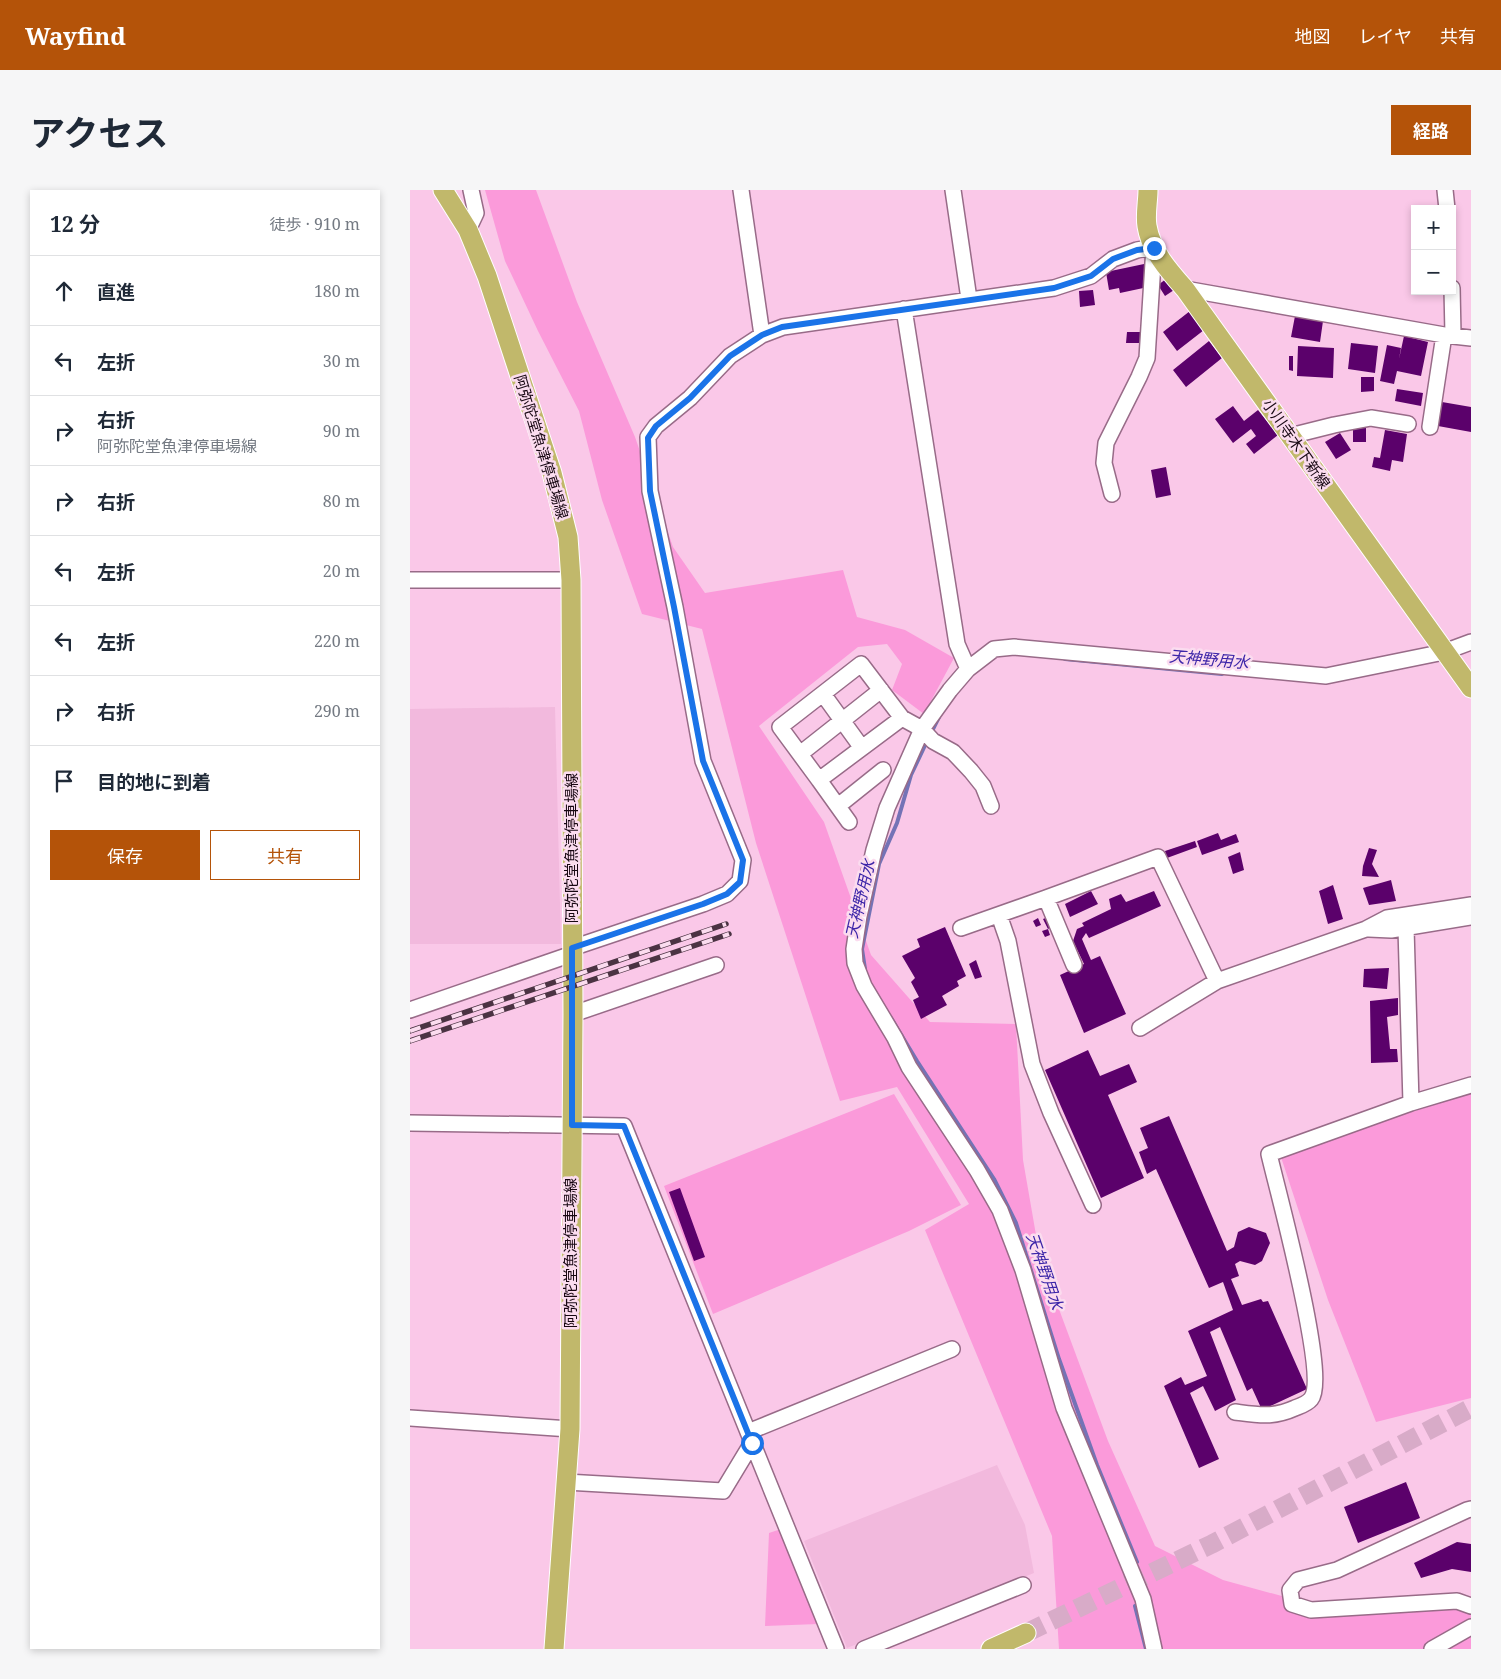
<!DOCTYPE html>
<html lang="ja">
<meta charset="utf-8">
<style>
body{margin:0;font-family:"Noto Serif","Noto Sans JP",serif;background:#f6f6f7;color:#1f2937}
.controls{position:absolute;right:15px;top:15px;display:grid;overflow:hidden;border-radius:0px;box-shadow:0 2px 8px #0003}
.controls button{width:45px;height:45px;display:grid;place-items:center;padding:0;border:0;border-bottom:1px solid #e0e1e3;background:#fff;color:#1f2937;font:25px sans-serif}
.stop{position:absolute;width:15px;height:15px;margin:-11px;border:4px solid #1a73e8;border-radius:50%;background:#fff}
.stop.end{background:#1a73e8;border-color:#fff;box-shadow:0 1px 5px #0008}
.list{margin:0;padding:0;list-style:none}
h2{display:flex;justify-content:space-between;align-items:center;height:65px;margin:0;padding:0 20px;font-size:21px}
h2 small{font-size:16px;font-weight:400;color:#747a83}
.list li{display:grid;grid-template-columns:32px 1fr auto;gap:15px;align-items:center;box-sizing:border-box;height:70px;padding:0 20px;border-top:1px solid #e0e1e3}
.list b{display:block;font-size:19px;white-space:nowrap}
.list p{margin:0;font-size:16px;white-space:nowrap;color:#747a83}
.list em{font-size:16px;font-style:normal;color:#747a83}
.actions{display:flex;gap:10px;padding:15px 20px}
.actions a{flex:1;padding:11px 0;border:1px solid #b45309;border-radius:0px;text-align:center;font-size:18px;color:#b45309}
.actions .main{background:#b45309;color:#fff}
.icon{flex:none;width:28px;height:28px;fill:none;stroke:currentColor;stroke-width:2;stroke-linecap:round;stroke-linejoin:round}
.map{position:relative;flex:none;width:1061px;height:1459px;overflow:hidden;border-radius:0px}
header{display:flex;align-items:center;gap:30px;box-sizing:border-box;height:70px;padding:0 25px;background:#b45309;color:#fff}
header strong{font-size:24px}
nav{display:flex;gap:28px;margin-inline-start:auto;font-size:18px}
.intro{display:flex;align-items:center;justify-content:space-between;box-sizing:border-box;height:120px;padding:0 30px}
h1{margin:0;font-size:35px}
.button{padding:12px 22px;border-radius:0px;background:#b45309;color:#fff;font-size:18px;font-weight:700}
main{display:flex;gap:30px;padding:0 30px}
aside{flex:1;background:#fff;border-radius:0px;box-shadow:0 2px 8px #0003}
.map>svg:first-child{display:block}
.built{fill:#f2b9dd}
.green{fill:#fb9ada}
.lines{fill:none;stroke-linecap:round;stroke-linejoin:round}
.stream{stroke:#7473b6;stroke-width:4}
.building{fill:#5b016b}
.major-tunnel{stroke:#d8abc8;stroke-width:19;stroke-dasharray:19 9;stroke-linecap:butt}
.minor-casing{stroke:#986b88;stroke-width:18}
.major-casing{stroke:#fff;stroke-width:21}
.minor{stroke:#fff;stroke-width:15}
.major{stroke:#c1b86b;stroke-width:19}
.rail-casing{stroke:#4b3343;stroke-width:5.5}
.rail{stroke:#fbdcef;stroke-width:4;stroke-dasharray:11;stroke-linecap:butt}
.route{stroke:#1a73e8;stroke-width:6}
.labels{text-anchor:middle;stroke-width:5;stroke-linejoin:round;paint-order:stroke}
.street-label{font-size:15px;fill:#170712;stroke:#fbdcef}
.water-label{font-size:16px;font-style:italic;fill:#3c25a8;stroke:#fbdcef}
</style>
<header>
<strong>Wayfind</strong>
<nav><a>地図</a><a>レイヤ</a><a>共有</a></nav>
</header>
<div class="intro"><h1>アクセス</h1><a class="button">経路</a></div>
<main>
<aside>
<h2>12 分<small>徒歩 · 910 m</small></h2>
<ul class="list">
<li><svg class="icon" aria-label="ahead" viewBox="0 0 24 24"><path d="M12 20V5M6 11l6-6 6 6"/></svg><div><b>直進</b></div><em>180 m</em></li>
<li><svg class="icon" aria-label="left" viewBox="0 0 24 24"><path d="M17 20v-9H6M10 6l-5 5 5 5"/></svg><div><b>左折</b></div><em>30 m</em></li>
<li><svg class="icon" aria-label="right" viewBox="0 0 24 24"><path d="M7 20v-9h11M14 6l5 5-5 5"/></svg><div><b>右折</b><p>阿弥陀堂魚津停車場線</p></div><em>90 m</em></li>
<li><svg class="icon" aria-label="right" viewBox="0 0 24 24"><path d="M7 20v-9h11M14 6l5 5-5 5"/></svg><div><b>右折</b></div><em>80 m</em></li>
<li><svg class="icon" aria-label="left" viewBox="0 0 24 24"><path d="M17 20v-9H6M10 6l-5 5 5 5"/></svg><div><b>左折</b></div><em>20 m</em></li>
<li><svg class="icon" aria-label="left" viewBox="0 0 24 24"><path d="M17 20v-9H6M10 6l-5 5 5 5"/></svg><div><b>左折</b></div><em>220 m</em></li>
<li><svg class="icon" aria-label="right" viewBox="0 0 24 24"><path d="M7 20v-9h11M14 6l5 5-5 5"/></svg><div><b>右折</b></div><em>290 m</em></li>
<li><svg class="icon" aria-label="arrive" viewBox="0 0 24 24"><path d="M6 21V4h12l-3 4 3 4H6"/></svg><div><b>目的地に到着</b></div></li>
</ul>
<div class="actions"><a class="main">保存</a><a>共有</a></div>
</aside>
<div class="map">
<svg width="1061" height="1459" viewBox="0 0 1061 1459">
<rect width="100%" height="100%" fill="#fac8e8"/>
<path class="built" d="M145,517L151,754H0V519Z
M587,1275L615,1335L624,1383L437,1458L394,1351Z"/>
<path class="green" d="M75,0H126L167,112L225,247L263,357L295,403L433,380L447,427L495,440L544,468L514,524L482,500L492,474L477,454L448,457L349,536L414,632L461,765L520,832L606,834L613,970L630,1068L698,1251L745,1356L813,1390L919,1419L1022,1421L1061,1411V1459H649L642,1346L515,1040L559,1014L487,897L430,911L346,653L292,439L232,424L192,310L169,221L128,141L95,71Z
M1061,903V1208L966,1232L918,1110L870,964Z
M484,904L551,1015L499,1041L303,1124L254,996Z
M371,1339L408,1434L355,1436L359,1343Z"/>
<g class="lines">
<path class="stream" d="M655,469L812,484
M521,543L529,527
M455,779L452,759L469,674L487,633L501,585L518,549
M481,828L507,871L584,989L606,1033L649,1169L687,1275L727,1372
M725,1416L736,1459"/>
</g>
<path class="building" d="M734,74L738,97L710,103L709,98L699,100L696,82Z
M756,89L764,100L755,106L748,95Z
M683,100L685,115L670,117L669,101Z
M780,121L794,140L767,161L753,142Z
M885,126L913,131L910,152L881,147Z
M717,142H733L732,153H716Z
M994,146L1018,152L1011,186L987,181L984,194L970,191L977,155L991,158L989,169Z
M799,151L812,168L776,197L763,180Z
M941,153L968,156L965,183L938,179Z
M888,156L924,158L923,188L887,186Z
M879,166H883V181L879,180Z
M951,187H964V201L951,202Z
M987,199L1013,203L1011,216L985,211Z
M1032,212L1061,217V242L1028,236Z
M823,216L834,231L848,220L868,245L844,264L836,254L846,246L841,239L823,253L805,229Z
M943,235H956V252H943Z
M975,240L997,244L993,272L982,270L980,281L962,277L964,267L970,268Z
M930,243L941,260L926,269L915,252Z
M756,277L761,305L746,308L741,280Z
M808,643L811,650L826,644L829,652L792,665L787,651Z
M785,651L787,657L757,668L755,661Z
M959,658L967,660L962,674L969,687L952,686L953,676Z
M830,662L834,680L823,684L818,667Z
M981,690L986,711L959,715L953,698Z
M923,695L933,729L918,734L909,701Z
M681,701L688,714L660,727L655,714Z
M744,701L751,716L679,748L676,743L672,749L681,770L690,766L716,824L674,843L650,785L674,774L663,751L667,739L674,736L672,733L701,719L699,709L711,704L716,712Z
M638,727L643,736L638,739L633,729Z
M628,728L631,735L626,737L623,731Z
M535,737L556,786L547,791L549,796L532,806L537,815L511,829L503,810L509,807L501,792L505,788L492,766L510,757L507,749Z
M638,739L640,745L635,747L632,741Z
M566,770L572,787L565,789L559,774Z
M979,778L977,799L953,797L954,779Z
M988,808V825L977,827L980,859H987L988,872L961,873L960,811Z
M678,860L690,886L719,874L727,892L698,905L734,988L691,1008L635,880Z
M759,926L817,1061L824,1057L828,1042L839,1037L856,1043L860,1053L852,1071L845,1075L830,1071L825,1074L829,1086L821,1089L832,1115L851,1109L853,1112L858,1111L897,1199L852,1220L842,1198L837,1201L810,1137L800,1142L826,1210L805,1221L793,1196L780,1203L809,1269L789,1278L754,1196L771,1187L775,1195L797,1186L778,1141L823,1120L813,1092L799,1098L746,979L737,984L729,962L738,958L730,938Z
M270,998L295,1067L284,1071L259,1002Z
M996,1292L1010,1328L948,1353L934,1317Z
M1047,1352L1061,1354V1382L1042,1379L1011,1388L1004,1373Z"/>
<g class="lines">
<path class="major-tunnel" d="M616,1443L802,1354L1061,1218"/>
<defs>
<path id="minor" d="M331,0L352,145
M543,0L559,109
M1035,0L1037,19
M58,40L66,23L61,0
M1042,98L1043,145
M775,99L1034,145L1061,148
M494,119L547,454L558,479L584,459L604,457L916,486L1034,462L1061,452
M1020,237L1034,145
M880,246L924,235L961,228L998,234
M0,390H161
M558,479L540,500L512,539L523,551L543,562L561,581L573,596L581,616
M413,504L452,558
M492,528L409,590L370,537L451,474L492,528L512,539L477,618L464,660L449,726L444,759L445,773L454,796L485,848L499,877L567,980L590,1020L613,1080L654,1218L733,1409L744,1459
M390,564L471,500
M409,590L439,632
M428,616L473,580
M589,725L598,751L622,874L641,923L683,1015
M551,738L636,708
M996,738L1001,913
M959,739L981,740L1061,727
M162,758L293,714L317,704L330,691L333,670L293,571L265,417L240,301L238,247L246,236L280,208L320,166L352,145L373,137L644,98L681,86L703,69L727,60L744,57L737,168L729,187L696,253L694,273L702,304
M664,775L636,708L748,667L807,791
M0,820L162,764
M163,824L306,775
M730,838L807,791L956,739L977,728L1061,715
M0,933L214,936L426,1459
M825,1222C848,1225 863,1228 885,1218C890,1216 897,1214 901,1209C919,1187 867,999 859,964L1001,913L1061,895
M0,1228L160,1239
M338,1242L542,1159
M156,1292L313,1301L342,1253
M1061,1319L1057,1320L927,1380L888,1390L880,1400L882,1414L901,1420L1047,1411L1061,1416
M454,1459L613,1395
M1022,1459L1061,1437"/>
<path id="major" d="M33,0L58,40L77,86L142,283L158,347L161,390L163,824L160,1239L144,1459
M738,0C738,11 735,25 737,36C741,61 759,81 775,99L1061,498
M581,1459L616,1443"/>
</defs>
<use href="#minor" class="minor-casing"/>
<use href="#major" class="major-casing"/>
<use href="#minor" class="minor"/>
<use href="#major" class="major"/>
<defs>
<path id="rail" d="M0,841L316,734
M0,851L319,744"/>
</defs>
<use href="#rail" class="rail-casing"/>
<use href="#rail" class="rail"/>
</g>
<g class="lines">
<path class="route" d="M342,1253L214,936L162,935V758L293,714L317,704L330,692L333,670L293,571L264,417L240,301L238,248L246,236L280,208L320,166L352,145L372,137L644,98L681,86L703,69L727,60L744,58"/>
</g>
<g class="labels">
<g class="street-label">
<text transform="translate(886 254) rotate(55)" y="5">小川寺木下新線</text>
<text transform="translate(131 257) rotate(73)" y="5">阿弥陀堂魚津停車場線</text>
<text transform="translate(162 658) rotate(-90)" y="5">阿弥陀堂魚津停車場線</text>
<text transform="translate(161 1063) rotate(-90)" y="5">阿弥陀堂魚津停車場線</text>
</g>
<g class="water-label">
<text transform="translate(799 469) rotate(5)" y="6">天神野用水</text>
<text transform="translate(450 709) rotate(-77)" y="6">天神野用水</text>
<text transform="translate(635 1081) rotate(71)" y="6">天神野用水</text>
</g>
</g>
</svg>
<div class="controls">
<button>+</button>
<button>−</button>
</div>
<div class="stop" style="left:342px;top:1253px"></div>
<div class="stop end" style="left:744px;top:58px"></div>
</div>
</main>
